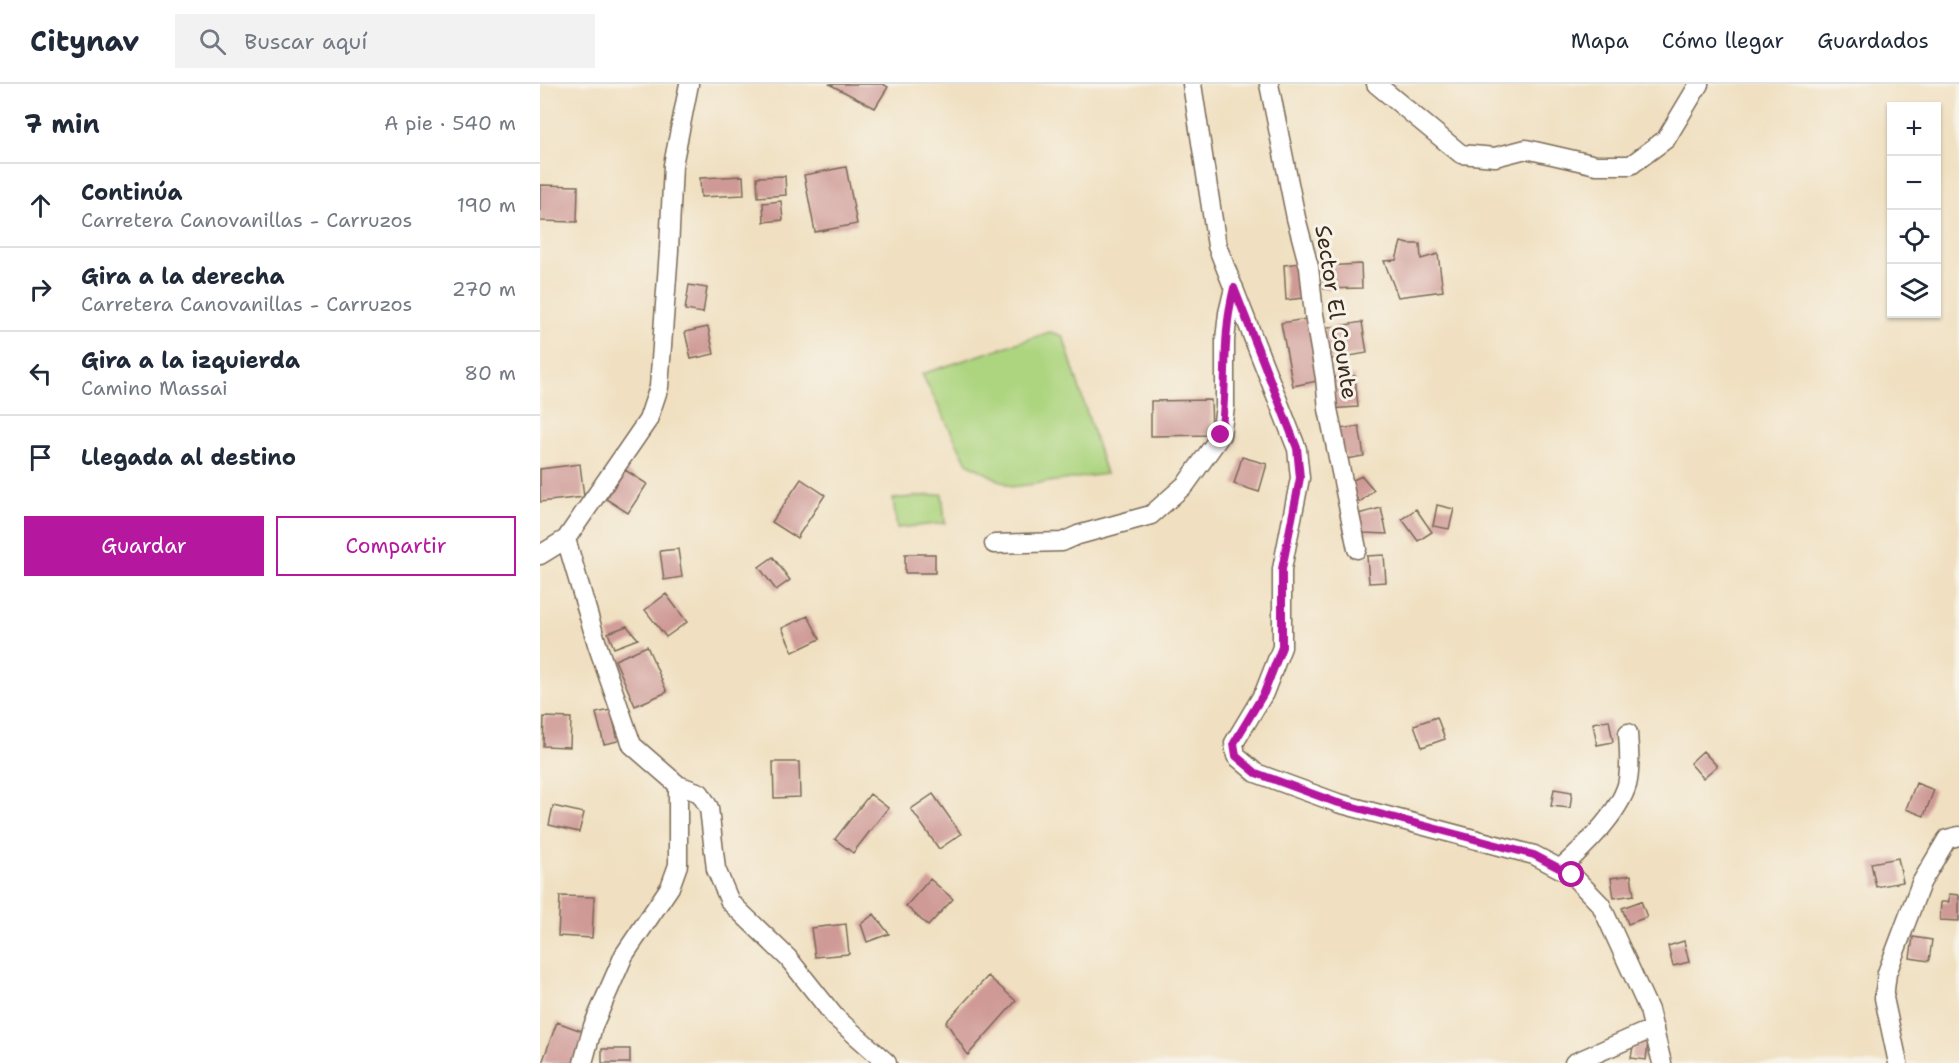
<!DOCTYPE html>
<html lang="es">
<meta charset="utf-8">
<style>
body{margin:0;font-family:"Shantell Sans",sans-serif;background:#f2f2f3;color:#1f2937}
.controls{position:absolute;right:18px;top:18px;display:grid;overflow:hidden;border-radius:0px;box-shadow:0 2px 4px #0004}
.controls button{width:54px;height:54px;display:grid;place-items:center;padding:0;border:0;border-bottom:2px solid #e0e1e3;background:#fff;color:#1f2937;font:30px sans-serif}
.stop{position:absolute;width:18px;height:18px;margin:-14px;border:4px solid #b5179e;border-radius:50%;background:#fff}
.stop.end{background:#b5179e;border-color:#fff;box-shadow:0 2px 6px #0008}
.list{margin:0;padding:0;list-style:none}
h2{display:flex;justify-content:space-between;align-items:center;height:78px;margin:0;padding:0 24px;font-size:26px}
h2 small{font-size:20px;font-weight:400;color:#747a83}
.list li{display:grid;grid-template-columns:39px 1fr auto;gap:18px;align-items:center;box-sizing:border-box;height:84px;padding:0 24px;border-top:2px solid #e0e1e3}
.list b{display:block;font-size:22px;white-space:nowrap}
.list p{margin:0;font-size:20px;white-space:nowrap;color:#747a83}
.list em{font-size:20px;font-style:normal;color:#747a83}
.actions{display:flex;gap:12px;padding:18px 24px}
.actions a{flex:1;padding:14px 0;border:2px solid #b5179e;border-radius:0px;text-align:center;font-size:21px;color:#b5179e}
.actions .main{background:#b5179e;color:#fff}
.icon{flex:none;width:33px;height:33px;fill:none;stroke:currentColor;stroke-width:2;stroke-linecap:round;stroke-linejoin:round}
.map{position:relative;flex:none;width:1419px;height:979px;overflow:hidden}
header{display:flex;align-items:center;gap:36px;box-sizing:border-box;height:84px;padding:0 30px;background:#fff;border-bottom:2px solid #e0e1e3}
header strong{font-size:28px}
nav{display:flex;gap:33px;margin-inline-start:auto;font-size:21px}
.search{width:420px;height:54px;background:#f2f2f3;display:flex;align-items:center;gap:15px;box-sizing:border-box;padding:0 21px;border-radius:0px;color:#747a83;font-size:22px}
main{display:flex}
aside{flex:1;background:#fff}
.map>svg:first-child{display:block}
.green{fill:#add580;stroke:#74804f;stroke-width:1.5}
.building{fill:#cf9a96}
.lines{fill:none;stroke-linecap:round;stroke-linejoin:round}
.minor-casing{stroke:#7a6a57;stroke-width:21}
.minor{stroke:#fff;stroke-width:18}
.route{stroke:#b5179e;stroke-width:8}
.labels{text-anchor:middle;stroke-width:6;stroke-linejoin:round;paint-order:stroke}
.street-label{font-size:22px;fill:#3b2a1e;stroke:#f7f3e8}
</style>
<header>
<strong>Citynav</strong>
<div class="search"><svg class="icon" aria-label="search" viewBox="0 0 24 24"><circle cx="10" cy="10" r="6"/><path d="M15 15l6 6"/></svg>Buscar aquí</div>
<nav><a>Mapa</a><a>Cómo llegar</a><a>Guardados</a></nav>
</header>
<main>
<aside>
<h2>7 min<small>A pie · 540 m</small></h2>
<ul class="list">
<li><svg class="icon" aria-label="ahead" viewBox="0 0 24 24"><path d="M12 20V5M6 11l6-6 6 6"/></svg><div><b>Continúa</b><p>Carretera Canovanillas - Carruzos</p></div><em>190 m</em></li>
<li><svg class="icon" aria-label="right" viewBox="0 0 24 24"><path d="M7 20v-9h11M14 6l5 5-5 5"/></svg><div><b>Gira a la derecha</b><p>Carretera Canovanillas - Carruzos</p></div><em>270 m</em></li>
<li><svg class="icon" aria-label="left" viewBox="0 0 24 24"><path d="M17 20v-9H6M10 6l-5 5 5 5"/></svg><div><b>Gira a la izquierda</b><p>Camino Massai</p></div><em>80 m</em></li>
<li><svg class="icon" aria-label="arrive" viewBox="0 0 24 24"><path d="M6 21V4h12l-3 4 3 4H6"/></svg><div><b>Llegada al destino</b></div></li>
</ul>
<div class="actions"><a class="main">Guardar</a><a>Compartir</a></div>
</aside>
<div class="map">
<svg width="1419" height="979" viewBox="0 0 1419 979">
<rect width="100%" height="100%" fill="#f7f3e8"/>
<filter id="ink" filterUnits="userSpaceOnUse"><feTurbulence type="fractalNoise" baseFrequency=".0167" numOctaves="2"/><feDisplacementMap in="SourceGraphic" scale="12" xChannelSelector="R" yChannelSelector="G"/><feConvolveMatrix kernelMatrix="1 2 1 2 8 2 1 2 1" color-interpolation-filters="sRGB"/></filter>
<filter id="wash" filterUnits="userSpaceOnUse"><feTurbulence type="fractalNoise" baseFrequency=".008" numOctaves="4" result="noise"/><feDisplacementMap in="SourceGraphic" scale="24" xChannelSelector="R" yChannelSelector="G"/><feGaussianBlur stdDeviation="1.35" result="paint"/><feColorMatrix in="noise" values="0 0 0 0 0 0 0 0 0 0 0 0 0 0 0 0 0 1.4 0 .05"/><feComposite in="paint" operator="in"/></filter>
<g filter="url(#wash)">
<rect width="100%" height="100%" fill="#f0e0c1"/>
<path class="green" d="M510,248L523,252L566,390L472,403L427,379L382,290Z
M402,410L405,439L357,444L353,415Z"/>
<g id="blocks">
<path class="building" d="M289,0H343L348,3L335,24Z
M306,83L317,140L275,148L264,91Z
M203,92L204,111L161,113L160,94Z
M245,92L246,111L218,113L217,93Z
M0,101L38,102L37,138L0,137Z
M241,117L243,136L224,138L223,119Z
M861,158L869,160H880L881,175L898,170L903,207L858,213L844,177L856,176Z
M762,179L764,214L746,216L744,181Z
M821,180L822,204L784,205L783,182Z
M149,201L167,204L163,229L145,226Z
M771,234L782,296L753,302L741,239Z
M822,238L827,269L787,276L782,245Z
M168,243L174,270L151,275L145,248Z
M815,292L818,323L788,325L785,294Z
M671,316L672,351L611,352V317Z
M819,342L824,372L807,375L793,346Z
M702,373L727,380L719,408L694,400Z
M40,380L44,413L0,418V385Z
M85,386L107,400L88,429L66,415Z
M822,392L834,406L820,418L804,400Z
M261,395L285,411L257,454L232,438Z
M897,421L914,425L909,445L893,442Z
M841,424L847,450L823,449L818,430Z
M876,425L892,448L878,457L862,435Z
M138,465L142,493L124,496L120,467Z
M365,470H395V489H365Z
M844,471L846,498L829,499L827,472Z
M233,473L250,496L236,506L219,483Z
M126,510L147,538L126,553L105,526Z
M268,532L280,555L253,568L242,544Z
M87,542L98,555L74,564L68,549Z
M107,562L127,608L95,622L75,576Z
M71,626L78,657L64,660L56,629Z
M4,633L31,634L30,663L3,662Z
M897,633L905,655L882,663L874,641Z
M1069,636L1073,658L1057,661L1053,639Z
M1163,667L1177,682L1163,694L1150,679Z
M233,678H259L260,713L234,714Z
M1376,699L1394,706L1384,732L1366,725Z
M1014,705L1032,708L1030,724L1011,722Z
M330,710L348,724L313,769L295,755Z
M393,710L421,750L399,765L371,725Z
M13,722L44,729L39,748L9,741Z
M1358,774L1363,798L1336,803L1331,779Z
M1091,791L1094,811L1074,814L1071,794Z
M390,795L413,815L388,842L366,822Z
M1409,810L1419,811V837L1400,836L1401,818H1409Z
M20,812L54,813L52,854L18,852Z
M1101,817L1107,833L1088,840L1082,824Z
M334,830L349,850L327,858L321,840Z
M306,840L309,870L275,873L271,844Z
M1373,853L1392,856L1389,877L1370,874Z
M1144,857L1149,878L1133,882L1128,862Z
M448,892L476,917L428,971L406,938Z
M17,938L47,949L35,979H2Z
M1094,956L1108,958L1106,976L1091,974Z
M62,965H90V979H62Z"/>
</g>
</g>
<g filter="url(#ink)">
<use href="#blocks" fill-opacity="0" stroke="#7a6a57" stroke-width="1.5"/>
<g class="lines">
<defs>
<path id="minor" d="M652,0L677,162L757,365L760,394L742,485V563L724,609L694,659L696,672L716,689L798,719L994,771L1032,791L1061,821L1109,926L1122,979
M729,0L756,134L769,183L774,230L785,294L788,325L817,465
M836,0L921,70L955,73L986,65L1056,81H1091L1126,55L1159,0
M454,460L522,458L538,451L611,431L646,400L681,351L685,323V256L688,229L694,204
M0,471L26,455
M138,701L160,709L169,724L176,785L190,818L248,874L295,933L347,979
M1020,785C1043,764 1078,731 1087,701C1091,684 1089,666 1088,649
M43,979L53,942L84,871L130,803L138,781V701L92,661L57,560L26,455L108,336L119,303L129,166L133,81L149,0
M1034,979L1114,944
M1358,979L1344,914L1347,889L1381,799L1407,755L1419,752"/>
</defs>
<use href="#minor" class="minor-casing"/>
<use href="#minor" class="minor"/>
</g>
</g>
<g class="lines" filter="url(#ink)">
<path class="route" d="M681,351C688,300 681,255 694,204L757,364L760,394L742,485V563L724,609L694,659L696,672L716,689L795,718L994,771L1032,791"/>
</g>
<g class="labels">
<g class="street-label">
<text transform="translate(797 228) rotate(81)" y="8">Sector El Counte</text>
</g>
</g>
</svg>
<div class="controls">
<button>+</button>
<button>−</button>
<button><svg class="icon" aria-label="locate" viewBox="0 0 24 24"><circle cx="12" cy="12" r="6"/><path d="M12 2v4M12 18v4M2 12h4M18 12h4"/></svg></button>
<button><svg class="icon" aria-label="layers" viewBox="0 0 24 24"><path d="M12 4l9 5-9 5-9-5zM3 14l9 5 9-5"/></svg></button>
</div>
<div class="stop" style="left:1032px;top:791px"></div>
<div class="stop end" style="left:681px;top:351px"></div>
</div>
</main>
